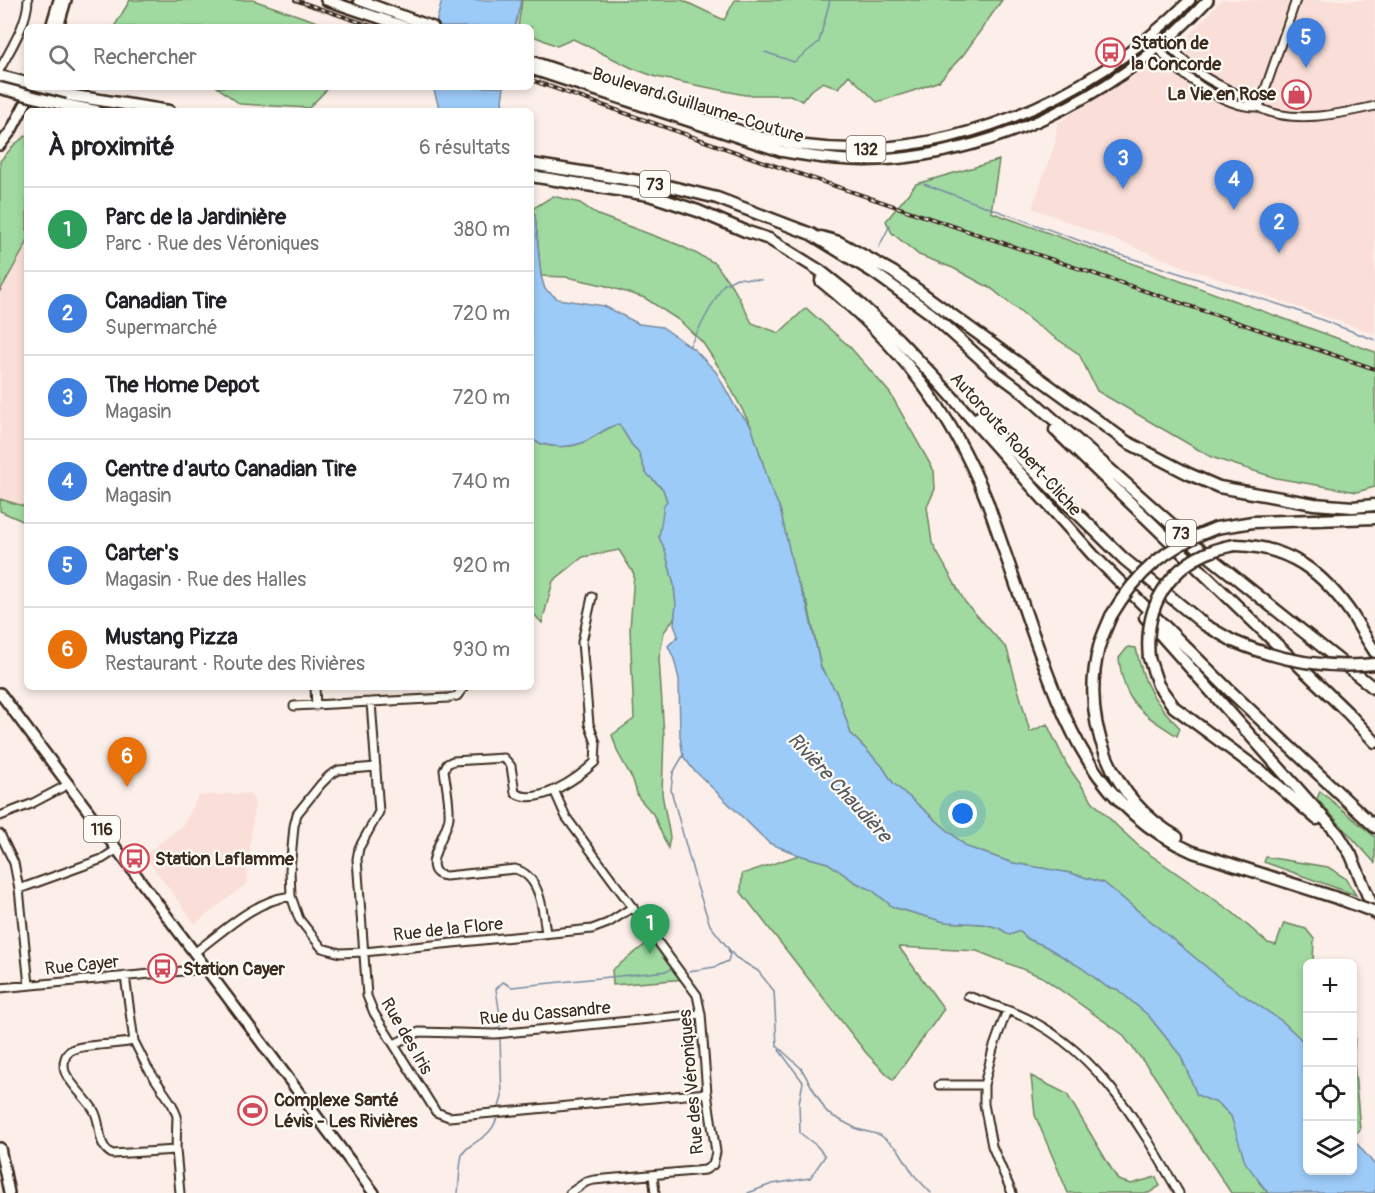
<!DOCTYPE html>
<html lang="fr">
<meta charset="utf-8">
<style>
body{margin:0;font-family:Pangolin,sans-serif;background:#f2f2f2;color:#202124}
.controls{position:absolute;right:18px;bottom:18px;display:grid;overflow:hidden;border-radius:9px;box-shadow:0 3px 9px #0003}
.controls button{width:54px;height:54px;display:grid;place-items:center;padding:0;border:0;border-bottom:2px solid #e0e0e0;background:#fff;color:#202124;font:30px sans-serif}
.you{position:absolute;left:963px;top:814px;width:21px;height:21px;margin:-15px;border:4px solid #fff;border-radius:50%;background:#1a73e8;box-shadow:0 0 0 9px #1a73e833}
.badge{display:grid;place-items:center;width:39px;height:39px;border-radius:50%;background:#d1495b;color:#fff;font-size:20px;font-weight:700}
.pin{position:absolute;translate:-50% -50px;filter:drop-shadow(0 2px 3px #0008)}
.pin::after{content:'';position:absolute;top:32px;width:21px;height:18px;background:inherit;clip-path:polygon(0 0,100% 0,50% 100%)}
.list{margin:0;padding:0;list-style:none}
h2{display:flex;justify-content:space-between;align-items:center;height:78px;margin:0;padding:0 24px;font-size:26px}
h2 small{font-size:20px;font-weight:400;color:#757577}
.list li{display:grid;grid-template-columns:39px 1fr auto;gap:18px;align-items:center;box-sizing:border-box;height:84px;padding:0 24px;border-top:2px solid #e0e0e0}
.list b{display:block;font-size:22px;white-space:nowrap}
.list p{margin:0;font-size:20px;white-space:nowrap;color:#757577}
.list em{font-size:20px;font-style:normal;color:#757577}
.icon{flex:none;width:33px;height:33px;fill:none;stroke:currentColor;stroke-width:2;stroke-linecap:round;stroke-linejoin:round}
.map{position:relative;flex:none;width:1375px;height:1193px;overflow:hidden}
.search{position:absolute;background:#fff;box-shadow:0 3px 9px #0003;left:24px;top:24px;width:510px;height:66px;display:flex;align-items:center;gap:15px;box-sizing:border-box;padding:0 21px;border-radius:9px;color:#757577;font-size:22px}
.panel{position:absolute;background:#fff;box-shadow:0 3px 9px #0003;left:24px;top:108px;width:510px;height:582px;border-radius:9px}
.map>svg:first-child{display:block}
.built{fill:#fadfd8}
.green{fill:#a0daa0;stroke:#6e825f;stroke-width:1.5}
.water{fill:#9dcbf8;stroke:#768ba1;stroke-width:1.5}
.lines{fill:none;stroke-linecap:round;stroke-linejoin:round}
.stream{stroke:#768ba1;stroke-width:1.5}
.minor-casing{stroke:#3b2a1e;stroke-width:11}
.major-casing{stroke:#3b2a1e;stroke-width:14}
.highway-casing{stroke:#3b2a1e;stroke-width:15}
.minor{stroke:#fdfcf7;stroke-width:7}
.major{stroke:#fdfcf7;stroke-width:9}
.highway{stroke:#fdfcf7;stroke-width:10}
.rail-casing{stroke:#3b2a1e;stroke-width:4}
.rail{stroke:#fdfcf7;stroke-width:1.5;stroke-dasharray:4.5;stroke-linecap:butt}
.highway-bridge-casing{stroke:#3b2a1e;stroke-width:15;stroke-linecap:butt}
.highway-bridge{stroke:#fdfcf7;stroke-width:10}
.labels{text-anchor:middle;stroke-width:4.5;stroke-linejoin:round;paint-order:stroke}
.shield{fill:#fdfcf7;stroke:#75695f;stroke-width:1.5}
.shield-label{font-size:16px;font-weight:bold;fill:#3b2a1e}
.poi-label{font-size:18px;font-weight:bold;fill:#3b2a1e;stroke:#fdfcf7;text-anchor:start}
.street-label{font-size:18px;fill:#3b2a1e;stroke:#fdfcf7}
.water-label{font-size:20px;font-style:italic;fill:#585a5f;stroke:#fdfcf7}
</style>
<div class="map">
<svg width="1375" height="1193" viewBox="0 0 1375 1193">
<rect width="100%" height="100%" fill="#fcefe9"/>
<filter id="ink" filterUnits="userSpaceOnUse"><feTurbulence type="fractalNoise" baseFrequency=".0167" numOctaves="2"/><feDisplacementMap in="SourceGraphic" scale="12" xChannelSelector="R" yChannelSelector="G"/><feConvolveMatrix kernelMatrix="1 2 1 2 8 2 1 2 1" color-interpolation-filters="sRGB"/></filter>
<g filter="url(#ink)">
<path class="built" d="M1221,0H1375V334L1190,269L1032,208L1055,143L1057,123L1156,62L1182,43Z
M27,243V507L0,499V291Z
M249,793L255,801L246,884L195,924L144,855L183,825L198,796Z"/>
<path class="green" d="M130,0H253L332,27H114Z
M522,0H682L724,20L735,0H1002L964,54L939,81L913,91L877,102L849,75L838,88L823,82L809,92L802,101L790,95H745L656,77L632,68L573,39L557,46L531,35V27H518Z
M217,87H329L309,108L240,104Z
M27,135V243L0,291V161L15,144Z
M999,160L991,212L1375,352V487L1357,492L1276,478L1211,457L1097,391L1079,354L1035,324L992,289L953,268L919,255L892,233L886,221L916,184Z
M553,196L580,203L598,215L679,245L715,263L734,289L752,323L779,333L806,308L850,347L890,393L934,471L935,489L927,507L932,543L965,602L1007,649L1030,732L1047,724L1067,765L1093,802L1117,826L1142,849L1231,911L1268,943L1276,945L1284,923L1306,929L1314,939L1313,963L1308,964L1307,1045L1283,1022L1227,984L1104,883L1070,873L1013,863L967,847L893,783L882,766L851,734L837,693L821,668L808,605L795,576L780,509L771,489L751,426L722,372L703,343L680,321L645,298L603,285L567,277L541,276L535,216L532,209Z
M619,424L632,445L638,451L646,473L663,489L667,501L659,537L665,550L674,585L676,605L675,617L664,632L659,658L664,736L662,794L670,837L668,848L653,814L638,797L633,780L618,753L612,735L634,719L630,629L634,574L619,550L583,557L553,581L542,623L531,611V439C546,448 570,449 586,441C598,435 606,428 619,424Z
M0,499L27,507V523L0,511Z
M1128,647L1136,648C1144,687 1153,700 1180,728L1177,736C1141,712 1124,705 1119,658Z
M1320,791L1375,837V863L1317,799Z
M799,855L828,863L855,882L872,890L893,907L945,922L984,924L999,928L1010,935L1019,931L1028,939L1045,946L1082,968L1107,987L1117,989L1148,1015L1181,1056L1197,1095L1219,1104L1231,1116L1259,1182L1268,1193H1231L1153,1074L1122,1034L1042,977L977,951L899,947L944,1009L893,1080L867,1054L741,892L742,874Z
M1266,857L1328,867L1345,878L1356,895L1264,862Z
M655,937L686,979L613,985L612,970Z
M1353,984L1356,998L1354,1061L1360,1130L1353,1135Z
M1031,1076L1067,1094L1118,1180L1131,1184L1156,1177L1160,1186L1149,1193H1068L1035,1115Z"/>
<path class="water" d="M442,0H521L515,27H435Z
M433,87H504L502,101L504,111H440Z
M531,207L535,216L541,276L545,289L558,299L604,306L639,324L662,327L695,350L716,372L736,408L751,426L771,489L780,509L795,576L807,605L821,668L837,693L851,734L882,766L893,783L967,847L1013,863L1070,873L1104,883L1227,984L1283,1022L1307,1045L1308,1170H1352L1353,1139L1375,1165V1193H1268L1245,1162L1231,1116L1219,1104L1197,1095L1181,1056L1148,1015L1117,989L1107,987L1082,968L1045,946L1028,939L1020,931L1010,935L999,928L984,924L945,922L893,907L872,890L855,882L828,863L799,855L769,843L692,768L683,756L680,736L679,679L674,659L668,646L678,636L674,624L676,605L674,585L665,550L659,537L664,505L667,501L663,489L646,473L638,451L632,445L619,424C606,427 598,435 586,441C570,449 545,448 531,439Z"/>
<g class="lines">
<path class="stream" d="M765,52L794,62L819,42L830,0
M924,184L1108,251L1290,308L1375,340
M879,247L890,225
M689,347L723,285L737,278L761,280
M684,754L673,773L671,790L697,886L710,925L735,957L758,971L774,991L777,1046L801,1068L827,1113L857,1129L880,1135L898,1149L914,1175L931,1193
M689,971L715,967L728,961L730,954L728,949
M500,1029L499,1009L496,989L503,982L512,987L668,971L671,968
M499,1107L502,1097L500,1039
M458,1193C459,1184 460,1162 462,1155C468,1141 491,1141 497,1117
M748,1193L772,1184L810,1178L825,1156L817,1146L800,1133L799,1103L803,1082L779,1050"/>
<defs>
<path id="minor" d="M1153,35C1171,44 1183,61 1199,73C1214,84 1231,90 1247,99C1251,101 1254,104 1258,107C1290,125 1341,114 1375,106
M1157,45C1173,72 1226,109 1259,107
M0,69C11,48 27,24 28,0
M1259,107L1296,0
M315,687L316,706
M371,702L379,812L359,848L357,859L367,996L374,1013L436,1112L449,1117L707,1093
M294,706L448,698L457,696L464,687
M376,767L339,770L330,775L321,784L297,814L294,826L290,870L291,896L299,919L322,948L340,953L364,952L592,929L608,923L633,907
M554,790L566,817L697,995L701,1014L707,1093L716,1152L713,1165L705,1170L594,1180L586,1182L570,1193
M0,816L31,804L69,784
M0,834L14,863L19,889L29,985
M19,889L102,859L116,850
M546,934C543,911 541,876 515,869L446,876C416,873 448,833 449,817C450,802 446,785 444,770L447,764L453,761L504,758L511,766L515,793C538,807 578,778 595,762L596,743L589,724L582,642L592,597
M194,953C224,931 253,901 291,896
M125,976L134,1041L147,1067L172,1104L177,1116L176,1150L180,1193
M0,988L194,970L203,966
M968,996L1007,1010
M134,1041C120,1045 79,1044 70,1051C64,1055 63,1065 65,1072C71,1085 85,1097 93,1109C103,1124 95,1144 112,1154L176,1150
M394,1044L419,1032L495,1034L701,1014
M939,1085H984
M653,1175L655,1193
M1012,1193L992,1146L984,1104V1085L993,1049L1007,1010C1090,1039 1138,1121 1179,1193"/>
<path id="major" d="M326,0L406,27
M359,0L433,27
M51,27L59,0
M58,27L66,0
M531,61C584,79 637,96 691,114C726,126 762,140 800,145C945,164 1088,101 1190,0
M531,69L780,151C818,158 855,163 893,159C1012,148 1128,87 1208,0
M0,145L11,131L34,87
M0,693L374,1193
M0,1148L9,1193"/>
<path id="highway" d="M0,76L27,83
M41,87L68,95L169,111
M65,105L96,111
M531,164L664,185L717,198L811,234L873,272L930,313L993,370L1024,393L1196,546L1375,689
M531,176L649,195L698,211L745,231L769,239L819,270L848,293L898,339L938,381L1093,555L1229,690L1375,827
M821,237L839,242L893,272L1127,442L1189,474L1219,487L1314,504L1353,507L1375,505
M821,281C897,342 951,410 987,501C1002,544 1017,588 1032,631C1065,724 1095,809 1193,852L1340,899
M979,417L1124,559L1205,625L1233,641
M1055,430L1347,712L1375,742
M1216,528L1253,522L1375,518
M1235,545C1289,546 1323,572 1353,616C1360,628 1367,640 1375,652
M1111,616C1107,626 1102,636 1099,647C1080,721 1111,799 1177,837
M1145,617L1338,834L1351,855L1375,913
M1149,658L1158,685L1174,707L1267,776L1317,819"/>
</defs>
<use href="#minor" class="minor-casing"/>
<use href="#major" class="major-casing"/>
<use href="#highway" class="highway-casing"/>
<use href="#minor" class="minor"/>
<use href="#major" class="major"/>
<use href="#highway" class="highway"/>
<defs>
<path id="rail" d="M295,0L374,27
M531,80L767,163L1375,369"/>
</defs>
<use href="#rail" class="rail-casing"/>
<use href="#rail" class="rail"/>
<defs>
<path id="highway-bridge" d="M0,88L65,105
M1111,616C1137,572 1167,546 1216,528
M1233,641C1279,661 1325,669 1375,664
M1149,658C1143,600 1176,555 1235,545
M1340,899L1375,912"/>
</defs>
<use href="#highway-bridge" class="highway-bridge-casing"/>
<use href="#highway-bridge" class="highway-bridge"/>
</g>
</g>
<defs>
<symbol id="bus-ring" viewBox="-11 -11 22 22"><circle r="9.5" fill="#fdfcf7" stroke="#d1495b" stroke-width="1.5"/><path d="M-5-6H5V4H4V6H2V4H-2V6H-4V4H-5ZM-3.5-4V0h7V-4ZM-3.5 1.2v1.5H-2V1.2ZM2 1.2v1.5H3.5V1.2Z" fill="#d1495b"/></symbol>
<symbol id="shop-ring" viewBox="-11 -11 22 22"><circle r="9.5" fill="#fdfcf7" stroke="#d1495b" stroke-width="1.5"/><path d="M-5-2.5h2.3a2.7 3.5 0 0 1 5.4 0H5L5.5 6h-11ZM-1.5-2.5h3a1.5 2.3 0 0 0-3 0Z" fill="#d1495b"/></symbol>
<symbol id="stadium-ring" viewBox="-11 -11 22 22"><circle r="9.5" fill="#fdfcf7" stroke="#d1495b" stroke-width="1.5"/><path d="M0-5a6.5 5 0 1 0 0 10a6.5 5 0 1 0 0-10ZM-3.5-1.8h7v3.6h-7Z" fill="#d1495b"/></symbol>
</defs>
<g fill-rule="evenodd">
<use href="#bus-ring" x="1094" y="36" width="33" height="33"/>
<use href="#shop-ring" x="1280" y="78" width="33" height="33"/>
<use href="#bus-ring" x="118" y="842" width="33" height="33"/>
<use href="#bus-ring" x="146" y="952" width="33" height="33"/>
<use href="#stadium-ring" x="236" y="1094" width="33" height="33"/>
</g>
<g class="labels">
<g class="shield">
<rect x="846.5" y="136" width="39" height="26" rx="4.5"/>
<rect x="640" y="171" width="30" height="26" rx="4.5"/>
<rect x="1166" y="520" width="30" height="26" rx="4.5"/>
<rect x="84" y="816" width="36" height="26" rx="4.5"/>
</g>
<g class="shield-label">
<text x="866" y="155">132</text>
<text x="655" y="190">73</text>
<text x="1181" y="539">73</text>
<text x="102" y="835">116</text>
</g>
<g class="poi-label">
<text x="1131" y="49">Station de<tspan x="1131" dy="21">la Concorde</tspan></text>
<text x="1276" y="100" text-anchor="end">La Vie en Rose</text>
<text x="155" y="865">Station Laflamme</text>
<text x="183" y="975">Station Cayer</text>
<text x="274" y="1106">Complexe Santé<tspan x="274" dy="21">Lévis - Les Rivières</tspan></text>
</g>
<g class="street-label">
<text transform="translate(698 105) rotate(17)" y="6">Boulevard Guillaume-Couture</text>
<text transform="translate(1016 444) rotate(48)" y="6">Autoroute Robert-Cliche</text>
<text transform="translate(448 929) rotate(-6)" y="6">Rue de la Flore</text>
<text transform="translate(82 965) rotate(-6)" y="6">Rue Cayer</text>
<text transform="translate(545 1013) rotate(-5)" y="6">Rue du Cassandre</text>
<text transform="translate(407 1036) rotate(60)" y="6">Rue des Iris</text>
<text transform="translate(691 1082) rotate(-95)" y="6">Rue des Véroniques</text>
</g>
<g class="water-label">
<text transform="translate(840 787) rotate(47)" y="7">Rivière Chaudière</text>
</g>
</g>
</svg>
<div class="controls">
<button>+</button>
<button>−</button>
<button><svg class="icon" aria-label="locate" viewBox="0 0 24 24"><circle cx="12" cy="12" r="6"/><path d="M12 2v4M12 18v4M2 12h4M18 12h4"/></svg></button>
<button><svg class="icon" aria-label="layers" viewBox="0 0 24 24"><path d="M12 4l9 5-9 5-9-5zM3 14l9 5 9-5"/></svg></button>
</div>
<div class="you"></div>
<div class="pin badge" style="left:650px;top:954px;background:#2e9e5b">1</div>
<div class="pin badge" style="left:1279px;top:253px;background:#3f7fe0">2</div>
<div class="pin badge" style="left:1123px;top:189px;background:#3f7fe0">3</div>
<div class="pin badge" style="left:1234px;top:210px;background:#3f7fe0">4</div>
<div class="pin badge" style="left:1306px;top:68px;background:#3f7fe0">5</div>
<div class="pin badge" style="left:127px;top:787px;background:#e8710a">6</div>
<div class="search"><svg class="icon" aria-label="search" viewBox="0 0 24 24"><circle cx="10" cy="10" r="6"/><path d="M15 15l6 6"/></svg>Rechercher</div>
<section class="panel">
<h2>À proximité<small>6 résultats</small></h2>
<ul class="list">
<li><span class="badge" style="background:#2e9e5b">1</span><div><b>Parc de la Jardinière</b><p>Parc · Rue des Véroniques</p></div><em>380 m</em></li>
<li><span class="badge" style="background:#3f7fe0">2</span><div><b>Canadian Tire</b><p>Supermarché</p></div><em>720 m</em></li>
<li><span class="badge" style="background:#3f7fe0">3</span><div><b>The Home Depot</b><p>Magasin</p></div><em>720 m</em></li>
<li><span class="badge" style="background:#3f7fe0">4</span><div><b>Centre d'auto Canadian Tire</b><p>Magasin</p></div><em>740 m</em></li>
<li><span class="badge" style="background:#3f7fe0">5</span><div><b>Carter's</b><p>Magasin · Rue des Halles</p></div><em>920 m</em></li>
<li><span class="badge" style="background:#e8710a">6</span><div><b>Mustang Pizza</b><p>Restaurant · Route des Rivières</p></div><em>930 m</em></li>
</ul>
</section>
</div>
